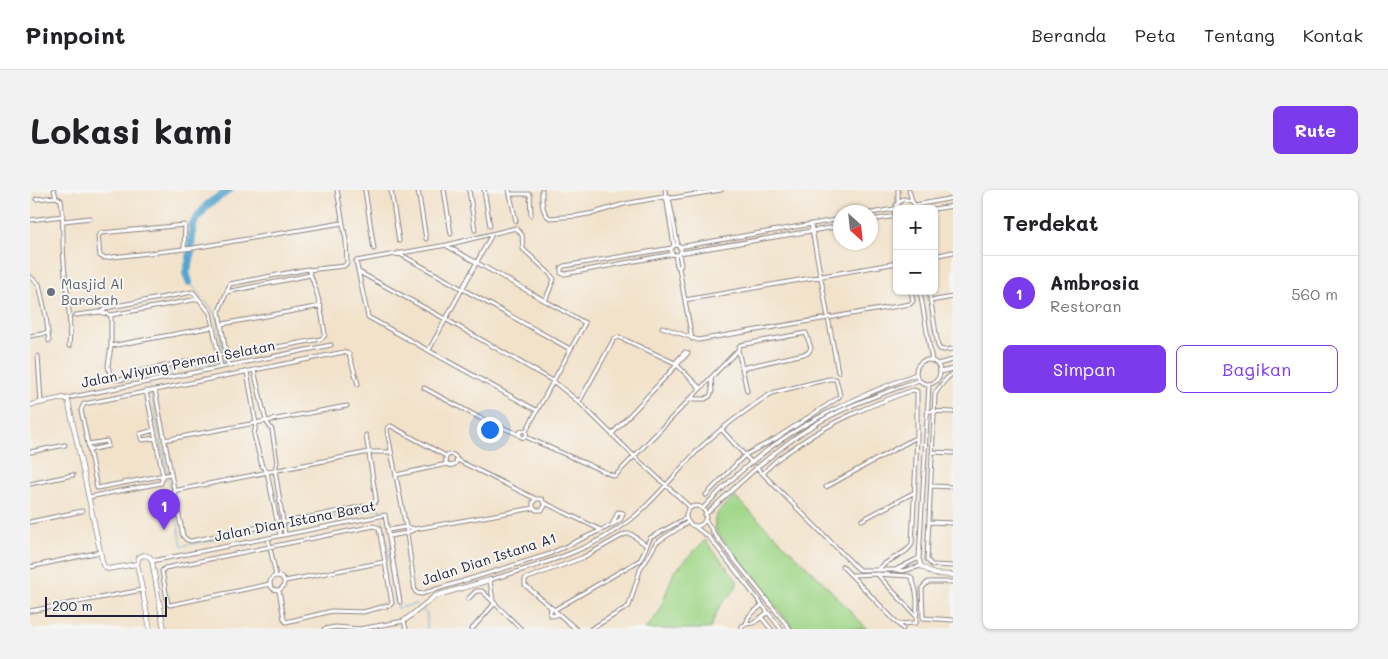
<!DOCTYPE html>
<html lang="id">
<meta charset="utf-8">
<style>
body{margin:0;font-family:Mali,sans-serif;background:#f2f2f2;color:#202124}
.controls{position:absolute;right:15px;top:15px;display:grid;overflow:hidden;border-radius:8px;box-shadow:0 1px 4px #0004}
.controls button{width:45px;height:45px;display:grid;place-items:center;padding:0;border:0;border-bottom:1px solid #e0e0e0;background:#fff;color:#202124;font:25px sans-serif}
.compass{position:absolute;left:803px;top:15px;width:45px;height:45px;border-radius:50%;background:#fff;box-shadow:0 1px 4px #0004;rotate:153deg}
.scale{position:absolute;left:15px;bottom:12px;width:122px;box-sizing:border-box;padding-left:5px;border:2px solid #22223b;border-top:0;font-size:14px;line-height:18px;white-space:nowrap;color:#22223b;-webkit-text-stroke:4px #f6f6f2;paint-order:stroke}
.you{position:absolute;left:459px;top:239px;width:18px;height:18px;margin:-12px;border:4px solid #fff;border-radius:50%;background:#1a73e8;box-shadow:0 0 0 8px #1a73e833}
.badge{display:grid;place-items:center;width:32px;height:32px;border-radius:50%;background:#7c3aed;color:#fff;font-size:16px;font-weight:700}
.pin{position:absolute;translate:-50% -41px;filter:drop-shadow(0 1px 2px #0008)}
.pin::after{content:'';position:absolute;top:26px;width:18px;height:15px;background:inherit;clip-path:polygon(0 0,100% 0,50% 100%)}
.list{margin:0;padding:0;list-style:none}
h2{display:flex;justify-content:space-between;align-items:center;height:65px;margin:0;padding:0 20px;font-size:21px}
h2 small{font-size:16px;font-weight:400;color:#757577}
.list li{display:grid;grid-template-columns:32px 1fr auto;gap:15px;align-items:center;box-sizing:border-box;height:75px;padding:0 20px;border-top:1px solid #e0e0e0}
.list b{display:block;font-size:19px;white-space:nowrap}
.list p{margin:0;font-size:16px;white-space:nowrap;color:#757577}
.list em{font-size:16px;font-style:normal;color:#757577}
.actions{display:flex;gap:10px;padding:15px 20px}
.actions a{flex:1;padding:11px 0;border:1px solid #7c3aed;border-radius:8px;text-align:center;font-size:18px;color:#7c3aed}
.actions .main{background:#7c3aed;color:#fff}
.map{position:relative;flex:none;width:923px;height:439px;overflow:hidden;border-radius:8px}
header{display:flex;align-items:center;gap:30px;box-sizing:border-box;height:70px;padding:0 25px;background:#fff;border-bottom:1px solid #e0e0e0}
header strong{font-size:24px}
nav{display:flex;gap:28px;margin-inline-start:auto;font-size:18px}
.intro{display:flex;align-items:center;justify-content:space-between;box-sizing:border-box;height:120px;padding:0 30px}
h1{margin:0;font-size:35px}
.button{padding:12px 22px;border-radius:8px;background:#7c3aed;color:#fff;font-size:18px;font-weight:700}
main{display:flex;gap:30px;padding:0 30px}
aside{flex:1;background:#fff;border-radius:8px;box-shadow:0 1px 4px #0004}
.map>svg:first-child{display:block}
.green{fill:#a0d789;stroke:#617c62}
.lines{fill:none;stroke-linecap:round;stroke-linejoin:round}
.stream{stroke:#54a5cf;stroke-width:1}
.river{stroke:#54a5cf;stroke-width:8}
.minor-casing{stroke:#8a8282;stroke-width:5}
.tertiary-casing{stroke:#8a8282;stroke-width:5.5}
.minor{stroke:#fff;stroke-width:3}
.tertiary{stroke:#fff;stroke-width:4}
.worship-dot{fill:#6b7280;stroke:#f6f6f2;stroke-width:2}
.labels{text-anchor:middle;stroke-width:4;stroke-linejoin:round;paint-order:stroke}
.worship-label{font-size:14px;fill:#5b616d;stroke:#f6f6f2;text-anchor:start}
.street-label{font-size:14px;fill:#22223b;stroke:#f6f6f2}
</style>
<header>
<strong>Pinpoint</strong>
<nav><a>Beranda</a><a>Peta</a><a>Tentang</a><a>Kontak</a></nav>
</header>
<div class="intro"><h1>Lokasi kami</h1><a class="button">Rute</a></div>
<main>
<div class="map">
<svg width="923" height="439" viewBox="0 0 923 439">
<rect width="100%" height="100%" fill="#f6f6f2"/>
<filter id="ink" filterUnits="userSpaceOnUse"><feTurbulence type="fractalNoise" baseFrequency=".02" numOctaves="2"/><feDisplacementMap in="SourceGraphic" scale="10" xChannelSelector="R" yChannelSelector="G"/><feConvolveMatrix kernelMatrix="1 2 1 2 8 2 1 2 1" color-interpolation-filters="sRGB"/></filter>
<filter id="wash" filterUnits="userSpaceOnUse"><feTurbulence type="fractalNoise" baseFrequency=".0096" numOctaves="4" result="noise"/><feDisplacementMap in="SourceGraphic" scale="20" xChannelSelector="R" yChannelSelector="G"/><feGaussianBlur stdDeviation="1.12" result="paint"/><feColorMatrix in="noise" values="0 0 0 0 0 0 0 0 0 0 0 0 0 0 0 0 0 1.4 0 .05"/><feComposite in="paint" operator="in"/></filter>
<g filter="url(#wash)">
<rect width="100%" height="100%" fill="#f2e2ca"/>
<path class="green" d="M705,307L793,392L837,439H764L686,341C681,322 693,318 705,307Z
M675,350L707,390C709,401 695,408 690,416C686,423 683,432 680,439H615L628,424L644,382Z"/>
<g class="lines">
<path class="stream" d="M159,92L186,124L195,170L192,171
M188,172L118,185L152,356L350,318L351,324
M352,328L368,418L386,414L389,417
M392,420L397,424V439"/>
<path class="river" d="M159,92L156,83L160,70L163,34L177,15L199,0"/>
</g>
</g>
<g filter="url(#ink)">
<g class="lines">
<defs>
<path id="minor" d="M24,0L26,7L31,10C34,31 32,51 34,72C36,101 42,127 39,156
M335,0L344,59
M361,0L369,51
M388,0L396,49
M414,0L421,44
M439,0L445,40
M454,0L460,36
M479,0L486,31
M512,0C512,9 511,23 520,28L547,26L564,23L594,14L639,6
M635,0L644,56
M868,0V12
M879,0L882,11
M480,4H500L501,25
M639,8L648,56
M6,9L26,7
M636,9L691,0
M886,15L923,8
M904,19L923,16
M841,23L864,19
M867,27L865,23L866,15L873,9L882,11L887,19
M0,30L33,26
M841,30L866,26
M34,31L60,28
M781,34L808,182
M641 60a5 5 0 1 1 10 0a5 5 0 1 1-10 0Z
M417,56L555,133L496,241
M649,57L811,29
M642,58L534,76L531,78V83L535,84L643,64
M154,59L155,35L71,43L68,46L70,66L74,68L163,58L312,33
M368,63L540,159
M650,63L811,36
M645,65L647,76L649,78L651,75L649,64
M904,66L923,62
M649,78L662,149
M278,80L314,76L317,73L316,51L307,0
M329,82L417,130L523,191L549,212L605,267L661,318
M0,87L9,94L16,126L19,151
M890,101L902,171
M899,101L908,156L910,159L914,160L923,159
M197,102L280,85
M655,110L867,73
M900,111L923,107
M70,122L81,125L168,109
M46,125L70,122L80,117L163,102L180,123L191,177
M81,125V156L78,176L81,188C92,193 101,186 111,181L189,165L196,164C200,164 205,164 209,164L291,149L295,145C292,121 288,101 278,79L200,94L189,121L198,175
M192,134L291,116
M632,137L668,150L880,114L883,111L881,101
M0,146L18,143
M81,156L183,137
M399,160L461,46
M708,160L712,178
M8,166L11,213
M886 182a12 12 0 1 1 24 0a12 12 0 1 1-24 0Z
M907,174L923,170
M224,180L236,231L242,240L247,272L245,280L255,344
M217,181L226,234L224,245L232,276L237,282L250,345
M910,182L923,179
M923,184C918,185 908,199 905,204L897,370L902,375L923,376
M328,194L319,164L314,162L125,200L153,346L157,350L161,351L344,314L346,309L336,245
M394,198L450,228L490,245
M125,200L54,214L51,220L67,298L140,284
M37,208L301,155
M659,209H675L680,206L682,201L681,188
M549,212L584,149L589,147L645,173L670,198
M506,220L338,127L326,71L417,55L486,38L492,45L493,59L519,83L524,89L515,111
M897,221L923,222
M691,239L721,272
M124,240L110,244L112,250L126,248
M489.5 244a3.5 3.5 0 1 1 7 0a3.5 3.5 0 1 1-7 0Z
M582,244L658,163L655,162L645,173
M496,247L584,286L586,285L708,160L710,155L776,143L781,158L778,163L712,178L717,201
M134,250L317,216
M58,254L77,251L78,256L59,260
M0,262L35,255
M902,262L923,263
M415.5 270a5.5 5.5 0 1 1 11 0a5.5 5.5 0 1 1-11 0Z
M416,266L361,236L358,237L357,240L376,337L385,401L387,403L391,404L517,365L582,335L591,329L593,323L588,322L582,335
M427,270L506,309H512L515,316L512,320H506L503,317V312L506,309
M726,277L826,377L830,380H867L873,381L891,376L889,368L899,194
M733,284C742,272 753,265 765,257C801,231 841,215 883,200L887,201V247L882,354C878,364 858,368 849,379
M366,285L417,274
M0,294L43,285
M901,296L923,297
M796,297L887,247
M143,301L339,262H361
M59,307L131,293L133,286L116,201
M515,313L571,340
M656 326a10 10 0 1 1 20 0a10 10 0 1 1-20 0Z
M672,319C688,303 704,286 722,272C770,231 828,207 886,184
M675,325C709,294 741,262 781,237C814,216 852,204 889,190
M675,329L685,345L760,439
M832,330L885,302
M0,332L52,321
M899,332L923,333
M664,336L680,348L751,439
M385,339L504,318
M358,340L376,337L385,339L377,343L359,346
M238,348L246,386
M122,371L355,325L370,412
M610,371L620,348L656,328
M812,376L873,439
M0,377L70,362
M867,379L889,368
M847,384L879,386L881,387C889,403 887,416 886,433L869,434
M823,385L847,384L886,426
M240 393a7 7 0 1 1 14 0a7 7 0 1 1-14 0Z
M255,391L354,372
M923,392H898L892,398L893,428L923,430
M240,394L140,415L138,414L132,381L135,378L344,336L349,338L362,413L360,415L333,422L302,421L256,432L254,429L249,400
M438,409L446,401H452L491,439
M463,411L460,390C508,375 559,362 599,331C625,311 648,280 671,257C691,238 714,222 737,206L745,202L799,189H806L810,205L808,208L745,249L715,265L676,305
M521,418L520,425L523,426L528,424
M524,420L610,370
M0,421L112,400
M731,427L741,439
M716,434L724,433L738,422
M294,439L306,437L330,439L374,431L376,439
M442,439L465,413
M546,439L495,395V389L552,368L595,344H601L616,355
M561,439L599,416L611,377L616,371L626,353L658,332
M712,439V436L716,434L719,426L732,415"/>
<path id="tertiary" d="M0,215L33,208L38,210L73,375L78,379L107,374
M891,376L904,384L923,385
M374,431L405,406L460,390
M120,439L107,374L109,367L114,365L120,367L122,371L134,439"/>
</defs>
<use href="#minor" class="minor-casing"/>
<use href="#tertiary" class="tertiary-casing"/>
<use href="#minor" class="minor"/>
<use href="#tertiary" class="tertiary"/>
</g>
</g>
<circle class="worship-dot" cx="21" cy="102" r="5"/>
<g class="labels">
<g class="worship-label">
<text x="31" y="99">Masjid Al<tspan x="31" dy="16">Barokah</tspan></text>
</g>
<g class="street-label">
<text transform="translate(148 174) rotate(-11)" y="5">Jalan Wiyung Permai Selatan</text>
<text transform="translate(265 331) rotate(-11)" y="5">Jalan Dian Istana Barat</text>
<text transform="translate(459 369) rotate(-18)" y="5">Jalan Dian Istana A1</text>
</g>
</g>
</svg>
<div class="controls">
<button>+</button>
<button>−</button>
</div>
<svg class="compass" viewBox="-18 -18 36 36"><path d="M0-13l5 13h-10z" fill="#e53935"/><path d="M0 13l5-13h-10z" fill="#757577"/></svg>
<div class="scale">200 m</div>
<div class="you"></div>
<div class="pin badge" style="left:134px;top:340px">1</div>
</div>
<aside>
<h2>Terdekat<small></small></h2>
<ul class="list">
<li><span class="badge">1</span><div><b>Ambrosia</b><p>Restoran</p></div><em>560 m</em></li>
</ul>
<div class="actions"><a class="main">Simpan</a><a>Bagikan</a></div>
</aside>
</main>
